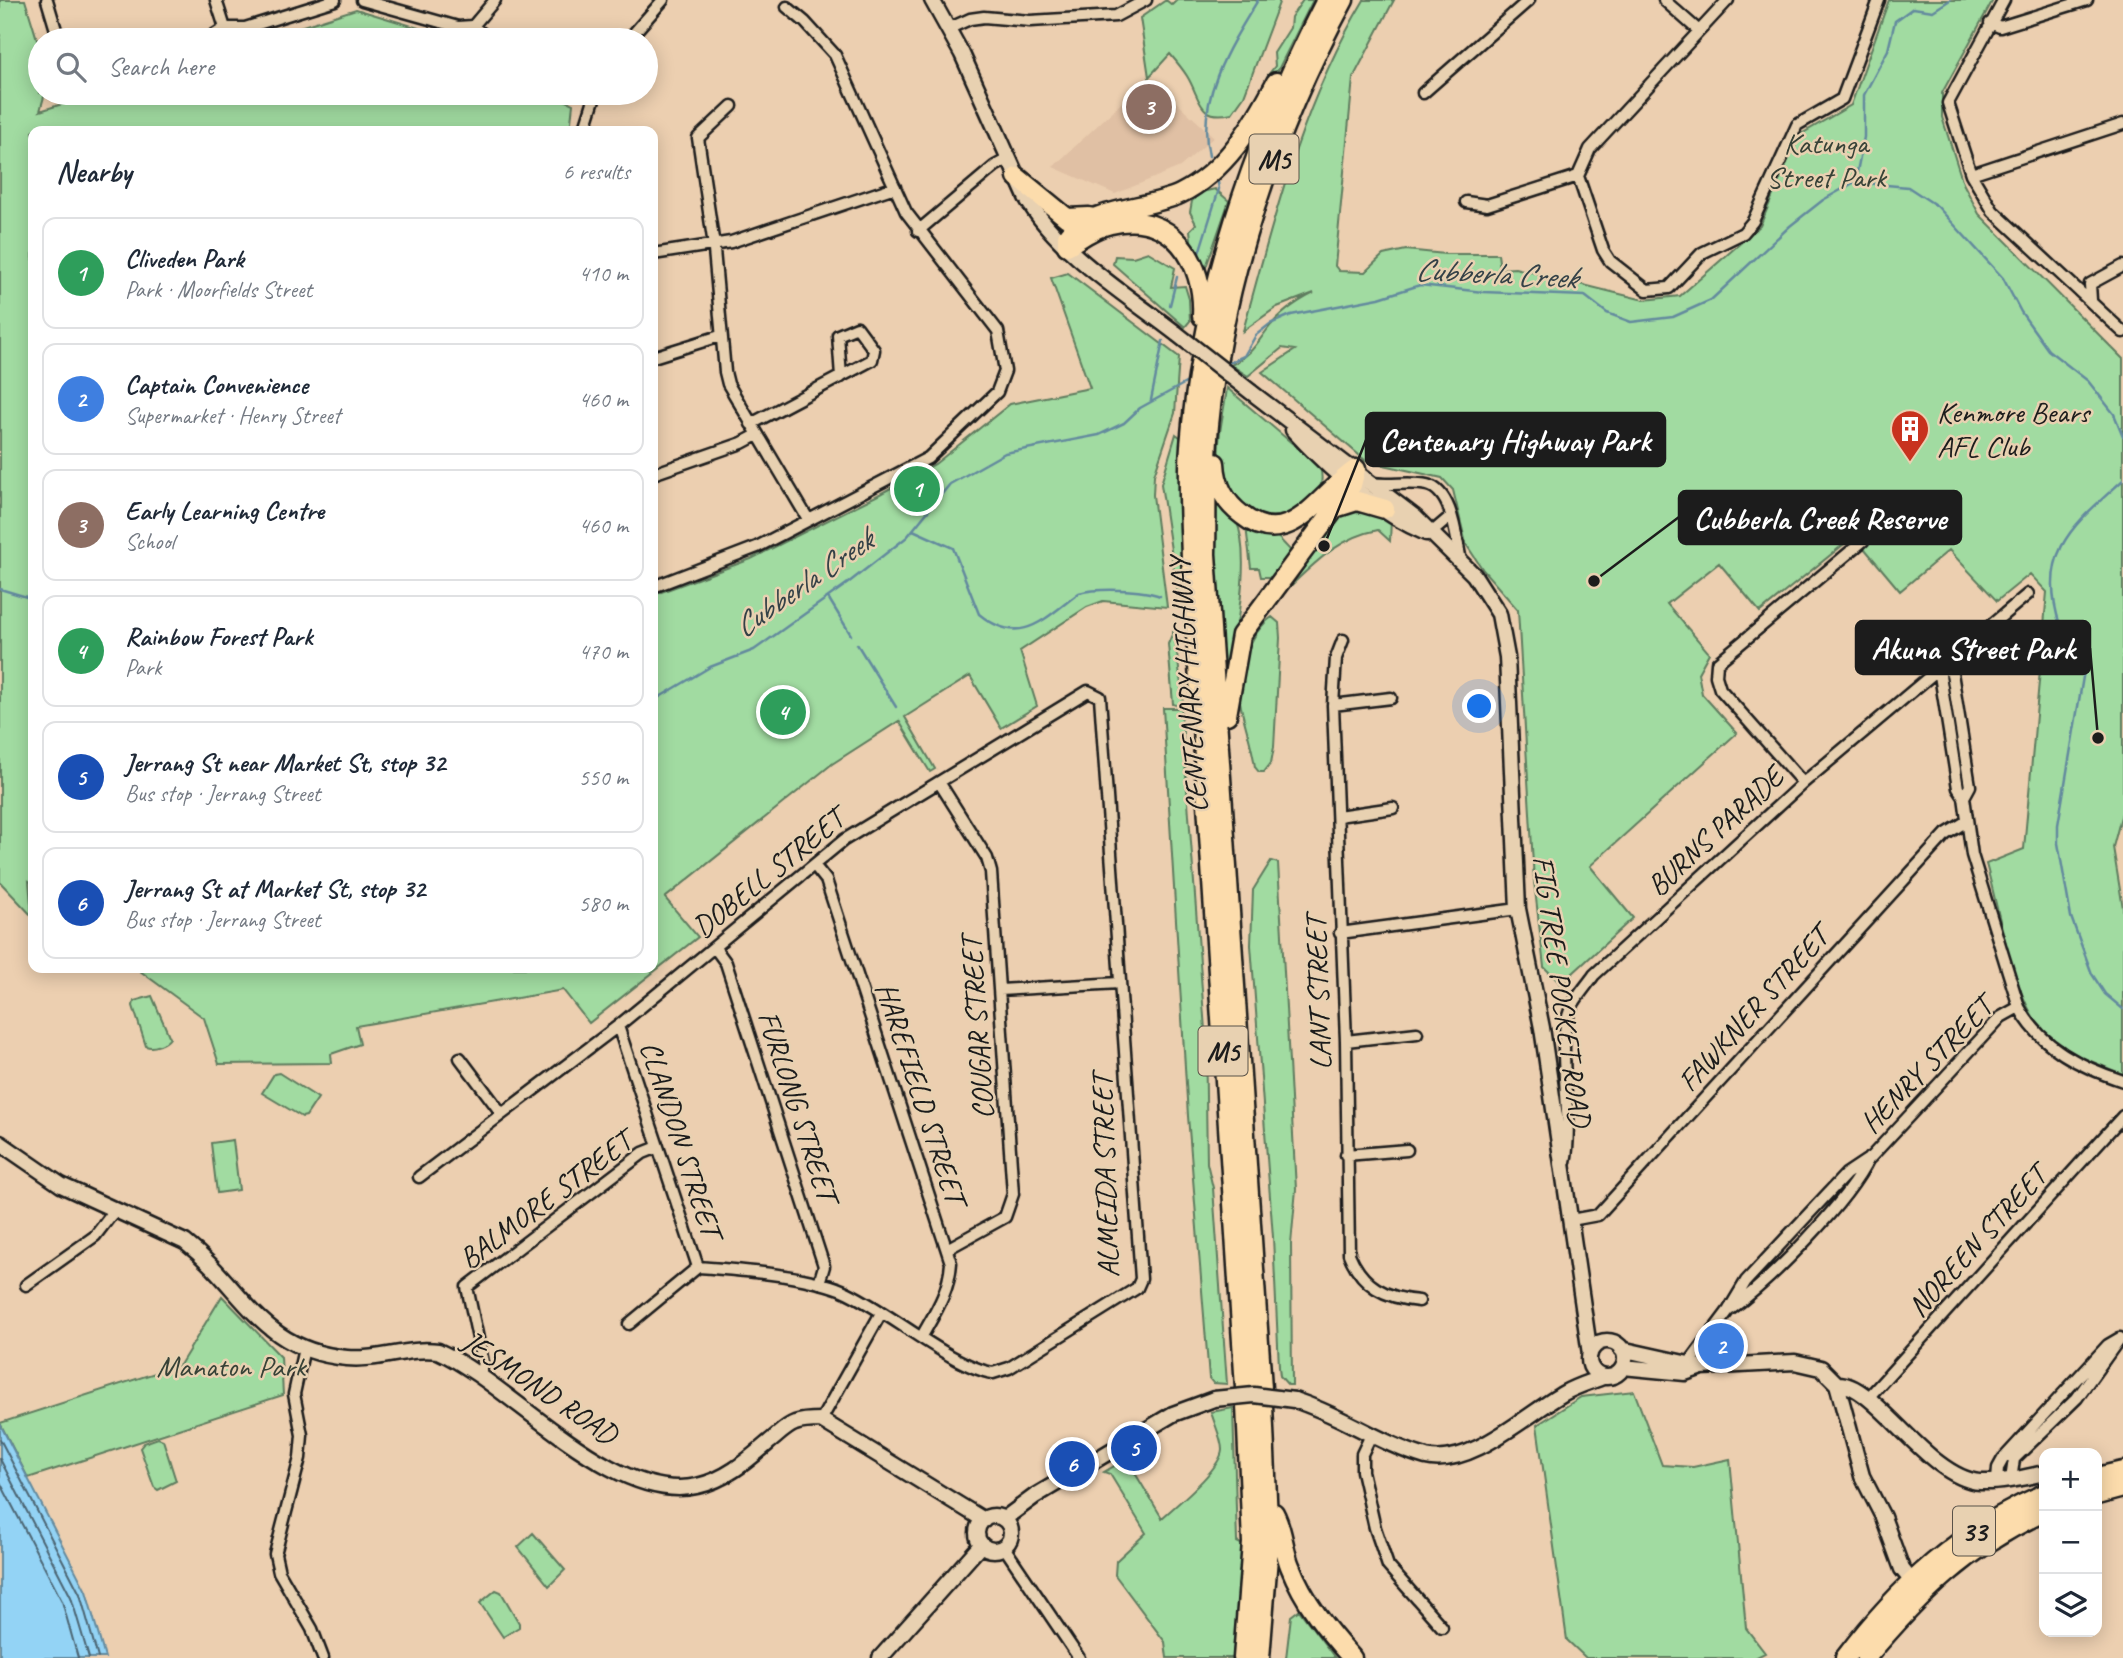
<!DOCTYPE html>
<meta charset="utf-8">
<style>
body{margin:0;font-family:Caveat,sans-serif;background:#f6f6f7;color:#1f2937}
.controls{position:absolute;right:21px;bottom:21px;display:grid;overflow:hidden;border-radius:14px;box-shadow:0 4px 18px #0003}
.controls button{width:63px;height:63px;display:grid;place-items:center;padding:0;border:0;border-bottom:2px solid #e0e1e3;background:#fff;color:#1f2937;font:35px sans-serif}
.you{position:absolute;left:1480px;top:707px;width:24px;height:24px;margin:-18px;border:5px solid #fff;border-radius:50%;background:#1a73e8;box-shadow:0 0 0 10px #1a73e833}
.badge{display:grid;place-items:center;width:46px;height:46px;border-radius:50%;background:#c8321e;color:#fff;font-size:23px;font-weight:700}
.pin{position:absolute;translate:-50% -50%;border:4px solid #fff;box-shadow:0 2px 7px #0006}
.list{margin:0;padding:0;list-style:none}
h2{display:flex;justify-content:space-between;align-items:center;height:91px;margin:0;padding:0 28px;font-size:30px}
h2 small{font-size:23px;font-weight:400;color:#747a83}
.list li{display:grid;grid-template-columns:46px 1fr auto;gap:21px;align-items:center;box-sizing:border-box;height:112px;margin:0 14px 14px;padding:0 14px;border:2px solid #e0e1e3;border-radius:14px}
.list b{display:block;font-size:26px;white-space:nowrap}
.list p{margin:0;font-size:23px;white-space:nowrap;color:#747a83}
.list em{font-size:23px;font-style:normal;color:#747a83}
.icon{flex:none;width:38px;height:38px;fill:none;stroke:currentColor;stroke-width:2;stroke-linecap:round;stroke-linejoin:round}
.map{position:relative;flex:none;width:2123px;height:1658px;overflow:hidden}
.search{position:absolute;background:#fff;box-shadow:0 4px 18px #0003;left:28px;top:28px;width:630px;height:77px;display:flex;align-items:center;gap:18px;box-sizing:border-box;padding:0 24px;border-radius:38px;color:#747a83;font-size:26px}
.panel{position:absolute;background:#fff;box-shadow:0 4px 18px #0003;left:28px;top:126px;width:630px;height:847px;border-radius:14px}
.map>svg:first-child{display:block}
.built{fill:#e0c0a4}
.green{fill:#a1dba1;stroke:#5e7c5e;stroke-width:2}
.water{fill:#93d3f5;stroke:#638a9e;stroke-width:2}
.lines{fill:none;stroke-linecap:round;stroke-linejoin:round}
.shore{stroke:#4c6573;stroke-width:2}
.stream{stroke:#638a9e;stroke-width:2.5}
.street-casing{stroke:#1c1c1c;stroke-width:15}
.secondary-casing{stroke:#1c1c1c;stroke-width:19}
.highway-casing{stroke:#1c1c1c;stroke-width:23}
.street{stroke:#e8d1b1;stroke-width:10}
.secondary{stroke:#e8d1b1;stroke-width:14}
.highway{stroke:#fcdcac;stroke-width:18}
.secondary-bridge-casing{stroke:#1c1c1c;stroke-width:19;stroke-linecap:butt}
.secondary-bridge{stroke:#e8d1b1;stroke-width:14}
.labels{text-anchor:middle;stroke-width:5;stroke-linejoin:round;paint-order:stroke}
.shield{fill:#e8d1b1;stroke:#595249;stroke-width:2}
.shield-label{font-size:28px;font-weight:bold;fill:#1c1c1c}
.park-label{font-size:30px;fill:#374237;stroke:#e8d1b1}
.poi-label{font-size:30px;fill:#1c1c1c;stroke:#e8d1b1;text-anchor:start}
.street-label{font-size:30px;fill:#1c1c1c;stroke:#e8d1b1}
.water-label{font-size:32px;font-style:italic;fill:#344147;stroke:#e8d1b1}
.leader{fill:none;stroke:#1c1c1c;stroke-width:2.5}
.callout-dot{fill:#1c1c1c;stroke:#e8d1b1;stroke-width:2.5}
.callout{fill:#1c1c1c;stroke:#1c1c1c;stroke-width:2.5}
.callout-label{font-size:32px;text-anchor:middle;font-weight:bold;fill:#fff}
</style>
<div class="map">
<svg width="2123" height="1658" viewBox="0 0 2123 1658">
<rect width="100%" height="100%" fill="#eccfb0"/>
<filter id="ink" filterUnits="userSpaceOnUse"><feTurbulence type="fractalNoise" baseFrequency=".0143" numOctaves="2"/><feDisplacementMap in="SourceGraphic" scale="14" xChannelSelector="R" yChannelSelector="G"/><feConvolveMatrix kernelMatrix="1 2 1 2 8 2 1 2 1" color-interpolation-filters="sRGB"/></filter>
<g filter="url(#ink)">
<path class="built" d="M1149,77L1214,137L1180,167L1115,194L1053,167Z"/>
<path class="green" d="M0,0H25L40,49V93H45L40,111L97,93H551L573,104L570,131H33V883L29,881L32,916L0,882Z
M1166,0L1172,5L1177,0H1280L1244,96L1232,113C1198,121 1201,99 1187,76C1182,68 1176,61 1170,54L1149,77L1140,18Z
M1303,0H1313L1264,98L1259,97L1268,75L1275,66L1274,53L1290,28L1291,17Z
M1364,0H1394L1353,78L1335,266L1339,271L1365,272L1383,255L1406,250L1445,254H1498L1500,269L1515,268L1644,300L1680,296L1760,226L1798,136L1851,105L1889,0H1993L1942,93V117L1963,183L1979,214L2123,359V809L2113,847L2123,908V1074C2096,1063 2063,1053 2043,1031C2013,997 1999,910 1986,864L2024,849L2047,592L2030,574L1997,601L1949,550L1900,591L1854,536L1760,612L1719,563L1667,604L1709,653L1698,673L1702,694L1737,733L1590,866L1633,918L1561,984L1544,967L1534,881L1518,610L1483,570L1466,544L1453,490L1442,478L1366,461L1262,372L1295,350L1282,348L1248,376L1231,365C1250,356 1255,346 1267,330C1279,314 1296,302 1314,293L1277,307L1243,331C1274,217 1302,103 1364,0Z
M356,9L458,40H259Z
M1215,189L1229,201L1204,273L1192,248L1190,230L1196,224L1190,212L1192,201L1202,192Z
M1148,252L1175,268L1171,287L1185,286L1189,299L1190,321L1185,327L1113,264L1115,256L1133,257Z
M1068,273L1179,357L1175,413L1154,475L1153,495L1167,607L1103,601L1087,607L1020,651L1037,706L1001,728L970,676L905,717L935,769L930,772L899,721L832,764L665,898L698,937L589,1023L563,990L356,1026L360,1044L331,1054L332,1063L219,1064L204,1018L136,968H653V595L751,559L878,495L935,464L1010,404L1090,388L1051,278Z
M1227,388L1320,467C1333,511 1265,531 1236,504C1229,497 1222,474 1220,464C1215,446 1225,407 1227,388Z
M1176,434L1180,437L1184,577V596L1179,603L1161,484Z
M1213,489C1220,499 1231,510 1236,520C1252,556 1236,636 1227,673L1222,674L1213,550Z
M1362,504L1391,520L1390,541L1378,530C1336,538 1311,567 1281,595L1333,517Z
M1246,526L1274,533L1291,551L1272,577H1261L1259,568H1251Z
M1272,617L1279,623L1280,638L1274,747L1271,763L1264,772H1259L1255,767C1252,744 1244,724 1240,702C1235,675 1250,632 1272,617Z
M1174,630L1183,700L1179,706L1173,704L1168,644Z
M1163,708H1181L1205,1030L1207,1163L1213,1188L1227,1384L1213,1383L1209,1378L1188,1116Z
M1271,861L1278,863L1296,1189L1291,1244L1292,1385H1288L1280,1376L1279,1367L1273,1237L1251,945L1253,890Z
M152,996L170,1038C166,1044 153,1049 146,1046L133,1006L134,1001Z
M279,1073L318,1098L306,1116L302,1117L262,1093L274,1074Z
M233,1140L239,1190L217,1193L211,1143Z
M222,1296L281,1357L283,1395L28,1478L0,1423L180,1365Z
M1634,1391L1662,1465L1693,1467L1730,1459L1746,1628L1765,1653L1755,1658H1586L1567,1640L1537,1425L1581,1397Z
M1233,1408L1237,1542L1243,1545L1233,1658H1167L1165,1642L1115,1575L1116,1561L1146,1533L1110,1474L1104,1472L1130,1457L1129,1463L1162,1518C1176,1505 1221,1469 1222,1450C1222,1439 1214,1423 1211,1412Z
M158,1438L163,1440L176,1481L158,1490L154,1487L140,1448L144,1443Z
M533,1533L565,1570L549,1586L518,1547Z
M496,1590L501,1592L519,1623V1627L503,1637L480,1603Z
M1299,1610L1335,1658H1286L1291,1616Z"/>
<path class="water" d="M0,1424L86,1591L105,1658H0Z"/>
<g class="lines">
<path class="shore" d="M0,1439L80,1594L98,1658
M0,1459L71,1597L89,1658
M0,1482L62,1601L78,1658"/>
<path class="stream" d="M1209,156C1196,99 1229,47 1258,0
M1855,182L1864,137V95L1888,50L1895,21L1913,8L1933,11L1950,0
M1199,253L1219,189L1217,176
M1170,305L1177,277
M1226,364L1244,356L1256,335L1270,324L1291,315L1379,298L1420,285L1483,292L1585,296L1607,313L1631,322L1673,317L1711,300L1790,226L1823,200L1855,182L1908,187L1937,206L2003,278L2021,312L2048,350L2088,381L2114,414L2123,436
M1151,400L1163,341
M2123,480C2075,524 2036,551 2060,625C2067,645 2082,644 2084,671L2058,825V843L2071,917L2092,974L2105,994L2123,1009
M913,530L953,548L979,614C1021,648 1044,619 1079,593C1098,588 1142,589 1160,596
M0,589L30,598L33,602
M829,599L851,635
M857,644L896,707
M653,701L710,667L754,650L848,583L907,537L950,484L1005,453L1099,435L1124,423L1140,408L1191,380"/>
<defs>
<path id="street" d="M47,0L59,40
M216,0L225,28
M362,0L458,27L473,26L490,40
M1664,0L1699,31
M2004,0L1948,103L1971,174L1993,211L2123,332
M1990,23L2000,27L2087,0
M473,26L495,0
M950,28L970,19L984,17L1030,21L1116,16L1146,0
M206,40L225,28H245L335,0
M628,40L663,0
M1423,93L1529,0
M732,106L698,138L713,239L725,372L728,384L808,519
M584,131L596,93
M1971,174L2123,124
M1578,176L1603,250L1610,261L1647,290L1669,288L1702,253L1743,233L1753,221L1797,125L1842,99L1879,0
M1578,176L1590,149L1728,0
M1466,202L1487,205L1578,176
M918,231L995,166L1008,159
M653,254L731,242L895,187
M2091,300L2090,284L2123,266
M653,357L720,336
M751,424L872,360L874,350L857,327L838,335L841,377
M653,474L742,443L757,435
M1372,483C1389,486 1411,481 1427,485C1453,491 1456,539 1461,561
M1430,534L1450,517
M653,587L757,547L928,458L997,392L1005,371L998,331L906,212L835,55L805,22L787,7
M1343,640L1336,658L1333,705L1346,1041L1349,1254C1362,1286 1385,1298 1419,1301
M1333,705L1391,698
M939,782L987,858L991,872L1013,1194L1005,1217L947,1249
M1803,783L1720,689L1716,676L1717,663L1863,541
M1964,797L1970,786L1952,673L1941,665L1940,675L1958,788L1964,797L1972,855L2019,1007C2041,1048 2081,1067 2123,1081
M1338,816L1393,808
M814,865L826,880L951,1263C949,1292 936,1311 922,1336
M1340,933L1518,909
M715,948L726,963L824,1266L819,1283
M1000,990L1119,983
M618,1026L698,1267
M1346,1041L1417,1033
M460,1058L502,1114
M1346,1155L1407,1150
M1565,1162C1575,1117 1553,1042 1572,1006C1578,995 1587,985 1594,975L1803,783L2028,594
M419,1177L618,1026L844,840L1088,691L1100,697L1141,1279L1137,1288L1009,1368L993,1373C952,1367 885,1308 842,1290C805,1275 738,1270 698,1267L629,1324
M1571,1220L1598,1215L1946,834L1967,821
M26,1285L95,1236L115,1210
M1731,1309C1771,1280 1848,1202 1869,1158
M304,1348L294,1394L302,1435L300,1458L275,1554L279,1572L312,1629L323,1658
M1686,1367L1728,1311L1746,1281L1846,1174L1870,1158L2001,1017L2019,1007
M480,1377L483,1362L467,1287L643,1153L658,1147
M1867,1399L2123,1116
M821,1420L881,1313
M1372,1433L1362,1454V1471L1375,1528L1388,1566L1442,1627
M2011,1480L2014,1459L2077,1398L2120,1338
M1997,1481L1998,1468L2003,1459L2108,1345L2120,1338
M1004,1547L1079,1658"/>
<path id="secondary" d="M932,0L962,54L1026,197C1057,252 1127,295 1177,334
M1251,392L1415,517L1474,575L1499,614L1507,657L1518,909L1542,1028L1590,1354
M1293,430C1329,469 1376,512 1426,533
M0,1143L61,1185L185,1242C244,1288 260,1350 347,1358C378,1361 408,1347 438,1351C510,1383 612,1505 697,1486C726,1480 748,1460 769,1442C777,1436 786,1426 795,1423C803,1420 813,1420 821,1420L984,1520
M1589 1359a18 18 0 1 1 36 0a18 18 0 1 1-36 0Z
M1621,1349L1702,1367
M1623,1367L1685,1373L1702,1367L1795,1362L1821,1368L1837,1384L1862,1476L1883,1517L1902,1569L1918,1589
M1837,1384C1874,1381 1927,1478 1980,1482C2001,1483 2024,1478 2044,1473
M1294,1400C1340,1414 1380,1444 1426,1457C1470,1468 1527,1414 1564,1393C1576,1386 1590,1382 1603,1377
M977 1533a17 17 0 1 1 34 0a17 17 0 1 1-34 0Z
M1004,1519L1035,1496L1173,1414L1214,1399
M880,1658L981,1545"/>
<path id="highway" d="M1017,177L1067,218L1089,217
M1202,316C1205,262 1172,210 1111,224C1095,227 1081,238 1067,246V236C1084,210 1151,208 1180,194C1225,172 1254,124 1276,82
M1215,463C1216,485 1224,502 1242,515C1290,554 1321,491 1356,469
M1335,508L1357,501L1385,509
M1227,715L1241,635L1352,485L1356,469
M1245,1388L1191,558C1190,521 1187,483 1190,446C1202,291 1255,138 1326,0
M1262,1388L1206,554C1207,511 1205,468 1209,425C1223,279 1274,129 1344,0
M2097,1477L2123,1471
M2097,1495L2123,1488
M1274,1513C1283,1529 1283,1549 1290,1566C1304,1602 1327,1630 1352,1658
M1243,1658L1252,1543L1246,1405
M1260,1658L1269,1544L1263,1405
M1845,1658C1899,1586 1961,1530 2044,1494
M1866,1658C1920,1594 1967,1547 2044,1512"/>
</defs>
<use href="#street" class="street-casing"/>
<use href="#secondary" class="secondary-casing"/>
<use href="#highway" class="highway-casing"/>
<use href="#street" class="street"/>
<use href="#secondary" class="secondary"/>
<use href="#highway" class="highway"/>
<defs>
<path id="secondary-bridge" d="M1177,334L1251,392
M1214,1399L1254,1395L1294,1400"/>
</defs>
<use href="#secondary-bridge" class="secondary-bridge-casing"/>
<use href="#secondary-bridge" class="secondary-bridge"/>
</g>
</g>
<defs>
<symbol id="building-pin" viewBox="-11 -11 22 30"><path d="M0 17L-7.5 6A9.5 9.5 0 1 1 7.5 6Z" fill="#c8321e" stroke="#e8d1b1"/><path d="M-4-6H4V6H1V3H-1V6H-4ZM-2.5-4.3h1.7v1.8h-1.7ZM.8-4.3h1.7v1.8H.8ZM-2.5-1h1.7V.8h-1.7ZM.8-1h1.7V.8H.8Z" fill="#fff"/></symbol>
</defs>
<g fill-rule="evenodd">
<use href="#building-pin" x="1888" y="407" width="44" height="60"/>
</g>
<g class="labels">
<g class="shield">
<rect x="1249.5" y="134.5" width="49" height="49" rx="5"/>
<rect x="1198.5" y="1026.5" width="49" height="49" rx="5"/>
<rect x="1953" y="1506.5" width="42" height="49" rx="5"/>
</g>
<g class="shield-label">
<text x="1274" y="169">M5</text>
<text x="1223" y="1061">M5</text>
<text x="1974" y="1541">33</text>
</g>
<g class="park-label">
<text x="1826" y="153">Katunga<tspan x="1826" dy="34">Street Park</tspan></text>
<text x="231" y="1376">Manaton Park</text>
</g>
<g class="poi-label">
<text x="1937" y="422">Kenmore Bears<tspan x="1937" dy="34">AFL Club</tspan></text>
</g>
<g class="street-label">
<text transform="translate(1188 685) rotate(-94)" y="10">CENTENARY HIGHWAY</text>
<text transform="translate(1715 831) rotate(-43)" y="10">BURNS PARADE</text>
<text transform="translate(768 873) rotate(-39)" y="10">DOBELL STREET</text>
<text transform="translate(1562 991) rotate(82)" y="10">FIG TREE POCKET ROAD</text>
<text transform="translate(1318 993) rotate(-92)" y="10">LANT STREET</text>
<text transform="translate(1753 1009) rotate(-48)" y="10">FAWKNER STREET</text>
<text transform="translate(977 1028) rotate(-94)" y="10">COUGAR STREET</text>
<text transform="translate(1926 1065) rotate(-46)" y="10">HENRY STREET</text>
<text transform="translate(921 1093) rotate(72)" y="10">HAREFIELD STREET</text>
<text transform="translate(798 1106) rotate(72)" y="10">FURLONG STREET</text>
<text transform="translate(681 1139) rotate(72)" y="10">CLANDON STREET</text>
<text transform="translate(1105 1176) rotate(-92)" y="10">ALMEIDA STREET</text>
<text transform="translate(545 1200) rotate(-37)" y="10">BALMORE STREET</text>
<text transform="translate(1977 1241) rotate(-48)" y="10">NOREEN STREET</text>
<text transform="translate(540 1387) rotate(34)" y="10">JESMOND ROAD</text>
</g>
<g class="water-label">
<text transform="translate(1496 273) rotate(3)" y="11">Cubberla Creek</text>
<text transform="translate(803 583) rotate(-35)" y="11">Cubberla Creek</text>
</g>
</g>
<path class="leader" d="M1324 546L1366 440M1594 581L1679 517M2098 738L2090 648"/>
<g class="callout-dot">
<circle cx="1324" cy="546" r="7"/>
<circle cx="1594" cy="581" r="7"/>
<circle cx="2098" cy="738" r="7"/>
</g>
<g class="callout">
<rect x="1366" y="413" width="299" height="53" rx="7"/>
<rect x="1679" y="491" width="282" height="53" rx="7"/>
<rect x="1856" y="621" width="234" height="53" rx="7"/>
</g>
<g class="callout-label">
<text x="1515" y="451">Centenary Highway Park</text>
<text x="1820" y="529">Cubberla Creek Reserve</text>
<text x="1973" y="659">Akuna Street Park</text>
</g>
</svg>
<div class="controls">
<button>+</button>
<button>−</button>
<button><svg class="icon" aria-label="layers" viewBox="0 0 24 24"><path d="M12 4l9 5-9 5-9-5zM3 14l9 5 9-5"/></svg></button>
</div>
<div class="you"></div>
<div class="pin badge" style="left:917px;top:489px;background:#2e9e5b">1</div>
<div class="pin badge" style="left:1721px;top:1346px;background:#3f7fe0">2</div>
<div class="pin badge" style="left:1149px;top:107px;background:#8d6e63">3</div>
<div class="pin badge" style="left:783px;top:712px;background:#2e9e5b">4</div>
<div class="pin badge" style="left:1134px;top:1448px;background:#1a4fb4">5</div>
<div class="pin badge" style="left:1072px;top:1464px;background:#1a4fb4">6</div>
<div class="search"><svg class="icon" aria-label="search" viewBox="0 0 24 24"><circle cx="10" cy="10" r="6"/><path d="M15 15l6 6"/></svg>Search here</div>
<section class="panel">
<h2>Nearby<small>6 results</small></h2>
<ul class="list">
<li><span class="badge" style="background:#2e9e5b">1</span><div><b>Cliveden Park</b><p>Park · Moorfields Street</p></div><em>410 m</em></li>
<li><span class="badge" style="background:#3f7fe0">2</span><div><b>Captain Convenience</b><p>Supermarket · Henry Street</p></div><em>460 m</em></li>
<li><span class="badge" style="background:#8d6e63">3</span><div><b>Early Learning Centre</b><p>School</p></div><em>460 m</em></li>
<li><span class="badge" style="background:#2e9e5b">4</span><div><b>Rainbow Forest Park</b><p>Park</p></div><em>470 m</em></li>
<li><span class="badge" style="background:#1a4fb4">5</span><div><b>Jerrang St near Market St, stop 32</b><p>Bus stop · Jerrang Street</p></div><em>550 m</em></li>
<li><span class="badge" style="background:#1a4fb4">6</span><div><b>Jerrang St at Market St, stop 32</b><p>Bus stop · Jerrang Street</p></div><em>580 m</em></li>
</ul>
</section>
</div>
